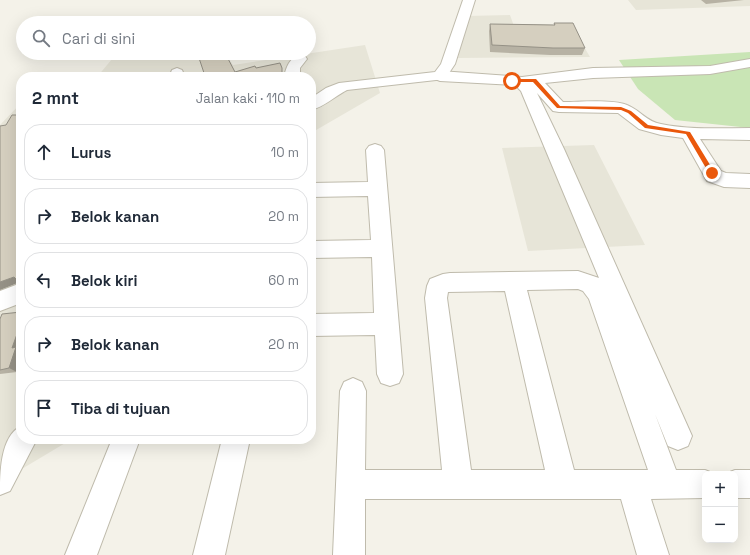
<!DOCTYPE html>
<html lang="id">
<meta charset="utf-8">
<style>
body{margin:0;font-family:"Space Grotesk",sans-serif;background:#f6f6f7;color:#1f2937}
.controls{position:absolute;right:12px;bottom:12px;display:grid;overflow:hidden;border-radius:8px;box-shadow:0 4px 16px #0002}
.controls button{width:36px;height:36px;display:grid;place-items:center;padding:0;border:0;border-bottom:1px solid #e0e1e3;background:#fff;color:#1f2937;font:20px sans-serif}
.stop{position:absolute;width:12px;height:12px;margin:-9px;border:3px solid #ea580c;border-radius:50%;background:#fff}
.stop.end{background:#ea580c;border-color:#fff;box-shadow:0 1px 4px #0008}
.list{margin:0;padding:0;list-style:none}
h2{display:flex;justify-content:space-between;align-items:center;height:52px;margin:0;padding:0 16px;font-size:17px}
h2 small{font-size:13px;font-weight:400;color:#747a83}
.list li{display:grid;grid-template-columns:26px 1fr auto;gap:12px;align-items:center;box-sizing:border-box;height:56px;margin:0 8px 8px;padding:0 8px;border:1px solid #e0e1e3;border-radius:16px}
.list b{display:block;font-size:15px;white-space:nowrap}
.list em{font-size:13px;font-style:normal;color:#747a83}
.icon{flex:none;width:22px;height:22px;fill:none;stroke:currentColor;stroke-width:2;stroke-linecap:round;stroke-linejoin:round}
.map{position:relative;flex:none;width:750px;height:555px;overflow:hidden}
.search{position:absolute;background:#fff;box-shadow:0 4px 16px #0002;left:16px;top:16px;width:300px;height:44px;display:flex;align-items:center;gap:10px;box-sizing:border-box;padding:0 14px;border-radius:22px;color:#747a83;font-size:15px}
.panel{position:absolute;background:#fff;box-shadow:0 4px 16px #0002;left:16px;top:72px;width:300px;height:372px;border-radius:16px}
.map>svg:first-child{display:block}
.residential{fill:#e7e5d8}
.green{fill:#c9e5b5}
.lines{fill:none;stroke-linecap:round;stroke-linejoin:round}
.minor-casing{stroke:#bfbbac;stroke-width:2}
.tertiary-casing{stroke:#bfbbac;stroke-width:2}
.minor{fill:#fff;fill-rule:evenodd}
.tertiary{fill:#fff;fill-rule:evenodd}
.wall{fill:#b7b2a4}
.shaded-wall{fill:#959186}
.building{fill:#d5cfbf;stroke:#959186}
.route{fill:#ea580c}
</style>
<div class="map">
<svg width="750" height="555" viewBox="0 0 750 555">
<rect width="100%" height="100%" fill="#f4f2e9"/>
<path class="residential" d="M628,0H750V6L636,10Z
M510,15L515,29L573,28L590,57L458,58L466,16Z
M365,45L380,93L311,133V77H97L117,53H225L233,65Z
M21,103V439H72L0,482V125Z
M594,145L645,245L528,251L502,148Z"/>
<path class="green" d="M750,52V128L675,120L638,89L619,60Z"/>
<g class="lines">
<defs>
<path id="minor" d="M300,55L305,56L307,59L300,68V77H284C286,67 290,57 300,55Z
M750,59V67L710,74L593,78L545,83L563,102C579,102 614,99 627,105C640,110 647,122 661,124C690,130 721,128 750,128V140L700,139L721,171L726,173L750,174V188L724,187L707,181L683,138L661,135L639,129L618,113L559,112L553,111L537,93L564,149L692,436L688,446L678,450L668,446L655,414L676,470H705L715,474H705V498L651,499L669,555H637L621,499H365V555H333L340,391L344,382L353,378L362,382L366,391L365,470H442L425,298L427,286L430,279L443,274L450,273L578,271L599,278L521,91L515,85L440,81L435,79L432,76L435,73L440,71L522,77L593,68L710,66ZM578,289L583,291L589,299L648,470H574L527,290ZM505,291L545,470H471L447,298L448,292Z
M177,68L182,70L185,77H169L172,70Z
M375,144L381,146L384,150L403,374L399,383L390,386L381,383L377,374L375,335L311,336V314L374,313L372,257L311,258L312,241L371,240L368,196L311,197V183L368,182L366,150L369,146Z
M21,426V439H37L10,491L0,495C0,473 0,437 21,426Z
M112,439H140L97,555H65Z
M222,439H250L225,555H193Z
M735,470H750V498H735V474H725Z"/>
<path id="tertiary" d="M463,0H475L455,64L445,79L347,90C335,96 324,107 311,110V98L326,88L339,83L435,72L441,64Z
M21,283V303L0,311V291Z"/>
</defs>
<use href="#minor" class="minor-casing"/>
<use href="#tertiary" class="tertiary-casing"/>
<use href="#minor" class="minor"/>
<use href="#tertiary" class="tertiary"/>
</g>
<path class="wall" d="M701,0H744L706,4Z
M554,23L585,48L582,55H550L490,52L489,31L490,24L554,25Z
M21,312V346L20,349L21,350V357L17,372L0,374V319Z"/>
<path class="shaded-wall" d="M21,199V227L17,201Z
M14,277H21V282H20L0,290V282Z
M21,323V346L20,349L21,350V357L17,372L9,368L12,348Z"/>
<path class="building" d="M554,23H573L585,48H553L492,45L490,24L555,25Z
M223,53H225L235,72L255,66L256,68L280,63L282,68V73L285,74L286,77H170L204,73L199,58Z
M21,113V199L17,201L21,227V277L16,279L14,277L0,282V126L6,125L12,115H19Z
M21,312V323L12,348L16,347L9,368L0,370V319L2,314Z"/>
<path class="route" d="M536,79L560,106L621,107L631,111L648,125L690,132L715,173L710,175L686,134L645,128L628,113L621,110L557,108L533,82H512L510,81L512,79Z"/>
</svg>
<div class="controls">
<button>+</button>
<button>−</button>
</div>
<div class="stop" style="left:512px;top:81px"></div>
<div class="stop end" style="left:712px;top:173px"></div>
<div class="search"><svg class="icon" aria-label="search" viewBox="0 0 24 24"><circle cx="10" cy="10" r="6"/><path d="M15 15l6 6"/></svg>Cari di sini</div>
<section class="panel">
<h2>2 mnt<small>Jalan kaki · 110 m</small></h2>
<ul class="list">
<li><svg class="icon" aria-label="ahead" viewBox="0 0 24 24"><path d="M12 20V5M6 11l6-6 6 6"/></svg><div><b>Lurus</b></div><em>10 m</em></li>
<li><svg class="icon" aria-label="right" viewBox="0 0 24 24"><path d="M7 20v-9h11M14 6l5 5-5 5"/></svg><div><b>Belok kanan</b></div><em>20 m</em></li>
<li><svg class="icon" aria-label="left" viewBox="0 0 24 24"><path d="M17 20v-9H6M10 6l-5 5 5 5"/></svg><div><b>Belok kiri</b></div><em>60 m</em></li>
<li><svg class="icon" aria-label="right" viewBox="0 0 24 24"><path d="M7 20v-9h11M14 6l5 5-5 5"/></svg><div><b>Belok kanan</b></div><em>20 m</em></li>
<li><svg class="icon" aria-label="arrive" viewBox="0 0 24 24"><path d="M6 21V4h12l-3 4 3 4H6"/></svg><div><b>Tiba di tujuan</b></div></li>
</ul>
</section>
</div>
